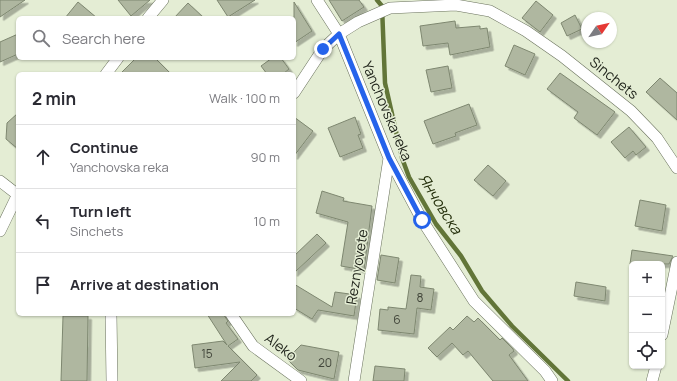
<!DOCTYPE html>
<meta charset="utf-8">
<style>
body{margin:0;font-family:Manrope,sans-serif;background:#f7f7f7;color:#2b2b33}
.controls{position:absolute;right:12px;bottom:12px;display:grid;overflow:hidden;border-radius:6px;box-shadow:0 1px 3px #0004}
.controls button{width:36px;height:36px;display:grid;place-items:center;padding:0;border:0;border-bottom:1px solid #e1e1e2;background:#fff;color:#2b2b33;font:20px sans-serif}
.compass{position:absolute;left:581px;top:12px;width:36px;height:36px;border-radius:50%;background:#fff;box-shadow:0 1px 3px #0004;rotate:56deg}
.stop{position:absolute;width:12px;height:12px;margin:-9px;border:3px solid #2563eb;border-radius:50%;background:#fff}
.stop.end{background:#2563eb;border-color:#fff;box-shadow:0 1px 4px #0008}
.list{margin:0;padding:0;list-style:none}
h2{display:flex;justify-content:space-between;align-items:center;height:52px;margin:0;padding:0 16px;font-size:17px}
h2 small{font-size:13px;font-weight:400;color:#7c7c81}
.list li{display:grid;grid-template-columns:26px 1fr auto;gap:12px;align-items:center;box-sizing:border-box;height:64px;padding:0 16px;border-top:1px solid #e1e1e2}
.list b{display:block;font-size:15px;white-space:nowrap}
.list p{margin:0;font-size:13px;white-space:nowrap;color:#7c7c81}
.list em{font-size:13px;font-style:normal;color:#7c7c81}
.icon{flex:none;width:22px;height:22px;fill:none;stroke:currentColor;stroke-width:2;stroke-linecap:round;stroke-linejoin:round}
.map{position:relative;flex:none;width:677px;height:381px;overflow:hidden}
.search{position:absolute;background:#fff;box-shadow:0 1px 3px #0004;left:16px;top:16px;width:280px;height:44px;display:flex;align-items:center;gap:10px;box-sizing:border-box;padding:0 14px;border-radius:6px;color:#7c7c81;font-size:15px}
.panel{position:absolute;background:#fff;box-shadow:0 1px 3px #0004;left:16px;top:72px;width:280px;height:244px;border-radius:6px}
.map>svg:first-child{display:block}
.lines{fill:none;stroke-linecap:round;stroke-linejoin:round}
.stream{stroke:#627538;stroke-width:4.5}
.building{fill:#afb7a0;stroke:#7e8770;filter:url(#shadow)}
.minor-casing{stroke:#6a725d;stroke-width:12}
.minor{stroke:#fff;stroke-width:11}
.route{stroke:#2563eb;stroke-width:5}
.labels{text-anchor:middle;stroke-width:3;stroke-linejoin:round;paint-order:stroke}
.number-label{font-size:12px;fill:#42463a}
.street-label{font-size:14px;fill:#1d2118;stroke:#e4edd4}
.water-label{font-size:15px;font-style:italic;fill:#25300c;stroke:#e4edd4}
</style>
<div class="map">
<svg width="677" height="381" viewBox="0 0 677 381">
<defs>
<filter id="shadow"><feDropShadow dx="3.5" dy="3.5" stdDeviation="0" flood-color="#0004"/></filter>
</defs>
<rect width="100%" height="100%" fill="#e4edd4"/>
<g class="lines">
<path class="stream" d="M377,0L382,6L385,83L402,158L409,177L436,224L461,256L482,291L512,326L568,381"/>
</g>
<path class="building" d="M0,0H25L0,17Z
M118,0H150L131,16Z
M217,0H255L228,17Z
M329,0H359L364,7L342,21Z
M536,1L553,15L540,32L522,18Z
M78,2L97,18H65Z
M294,2L312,31L294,43Z
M188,3L204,18H174Z
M575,15L582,29L567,36L561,23Z
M455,21L456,28L480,26V29L487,28L490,47L450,55L448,43L423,46L420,26Z
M18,34V54L0,62V42Z
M514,45L535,54L525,75L505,66Z
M136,58H155L171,74H120Z
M272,58H281L289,69L283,74H267L261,66Z
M448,66L452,88L431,92L426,70Z
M560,73L615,112L597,135L574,118L578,112L547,89Z
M660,78L677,93V120L646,92Z
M469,104L477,125L455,133L456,136L433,144L424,121Z
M18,113V149L6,139L7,123Z
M294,117L313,131L294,156Z
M355,117L361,134L358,135L363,148L340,157L328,128Z
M629,127L646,147L636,155L633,151L625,158L611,142Z
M488,165L506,181L493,196L474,180Z
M322,191L344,198L343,201L372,206L364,270L341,266L348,222L316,213Z
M640,200L666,205L662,231L635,226Z
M317,234L326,243L294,273V256Z
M632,250L673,256L669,264H630Z
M381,255L399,258L395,283L377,280Z
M411,275L421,276L420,287L434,289L431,310L417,308L414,334L378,330L380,309L388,310V307L406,309Z
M576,282L606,287L605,301L574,296Z
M294,284L332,307L335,292L357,295L354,316L318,310L312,319L294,308Z
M207,314H223L228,321L226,323L238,339L228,346L257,375L251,381H221L240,362L195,368L192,345L223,341L227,345Z
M63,316H88L87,381H61Z
M467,316L474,322L478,318L500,340L502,338L513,349L514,351L509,355L528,381H493L468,351L463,355L452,343L437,357L428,348L450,327L453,330Z
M301,345L339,352L334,379L298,370L287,359Z
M375,366L405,369L404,381H373Z"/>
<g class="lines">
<defs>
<path id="minor" d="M317,0L339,34L389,158L422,220L474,301L545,371L552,381
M148,18L163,0
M106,74L118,58
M294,93L323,49L339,34L358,22L390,8L456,5L490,11L526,31L562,56L631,111L657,138L677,168
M0,181L18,195
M0,231L18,194
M111,314L112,381
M231,314L253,346L301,381
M662,335L677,262
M354,381L389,158
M652,381L656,366"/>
</defs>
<use href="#minor" class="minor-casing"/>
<use href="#minor" class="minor"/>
</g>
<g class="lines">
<path class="route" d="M323,49L339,34L389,158L422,220"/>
</g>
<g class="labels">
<g class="number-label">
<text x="420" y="302">8</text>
<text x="397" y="324">6</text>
<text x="207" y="358">15</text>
<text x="325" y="367">20</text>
</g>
<g class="street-label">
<text transform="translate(614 78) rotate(39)" y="5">Sinchets</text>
<text transform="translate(387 111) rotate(67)" y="5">Yanchovska reka</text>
<text transform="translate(357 267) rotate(-81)" y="5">Reznyovete</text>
<text transform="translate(281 347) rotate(37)" y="5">Aleko</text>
</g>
<g class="water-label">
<text transform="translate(440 204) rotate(58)" y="5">Янчовска</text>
</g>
</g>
</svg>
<div class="controls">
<button>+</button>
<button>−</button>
<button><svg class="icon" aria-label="locate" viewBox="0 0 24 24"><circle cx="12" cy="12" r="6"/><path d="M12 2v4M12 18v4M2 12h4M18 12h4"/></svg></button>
</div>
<svg class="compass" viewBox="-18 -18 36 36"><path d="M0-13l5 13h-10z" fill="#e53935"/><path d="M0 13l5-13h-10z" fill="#7c7c81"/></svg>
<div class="stop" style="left:422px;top:220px"></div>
<div class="stop end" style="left:323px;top:49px"></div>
<div class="search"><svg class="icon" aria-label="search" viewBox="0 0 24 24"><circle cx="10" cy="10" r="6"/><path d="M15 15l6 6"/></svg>Search here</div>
<section class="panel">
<h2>2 min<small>Walk · 100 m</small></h2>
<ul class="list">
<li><svg class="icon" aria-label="ahead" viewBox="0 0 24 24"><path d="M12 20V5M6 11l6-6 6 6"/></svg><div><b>Continue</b><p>Yanchovska reka</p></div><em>90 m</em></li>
<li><svg class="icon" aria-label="left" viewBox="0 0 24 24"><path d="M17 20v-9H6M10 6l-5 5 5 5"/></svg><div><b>Turn left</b><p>Sinchets</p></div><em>10 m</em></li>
<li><svg class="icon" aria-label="arrive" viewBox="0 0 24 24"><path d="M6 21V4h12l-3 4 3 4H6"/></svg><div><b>Arrive at destination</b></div></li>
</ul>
</section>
</div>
